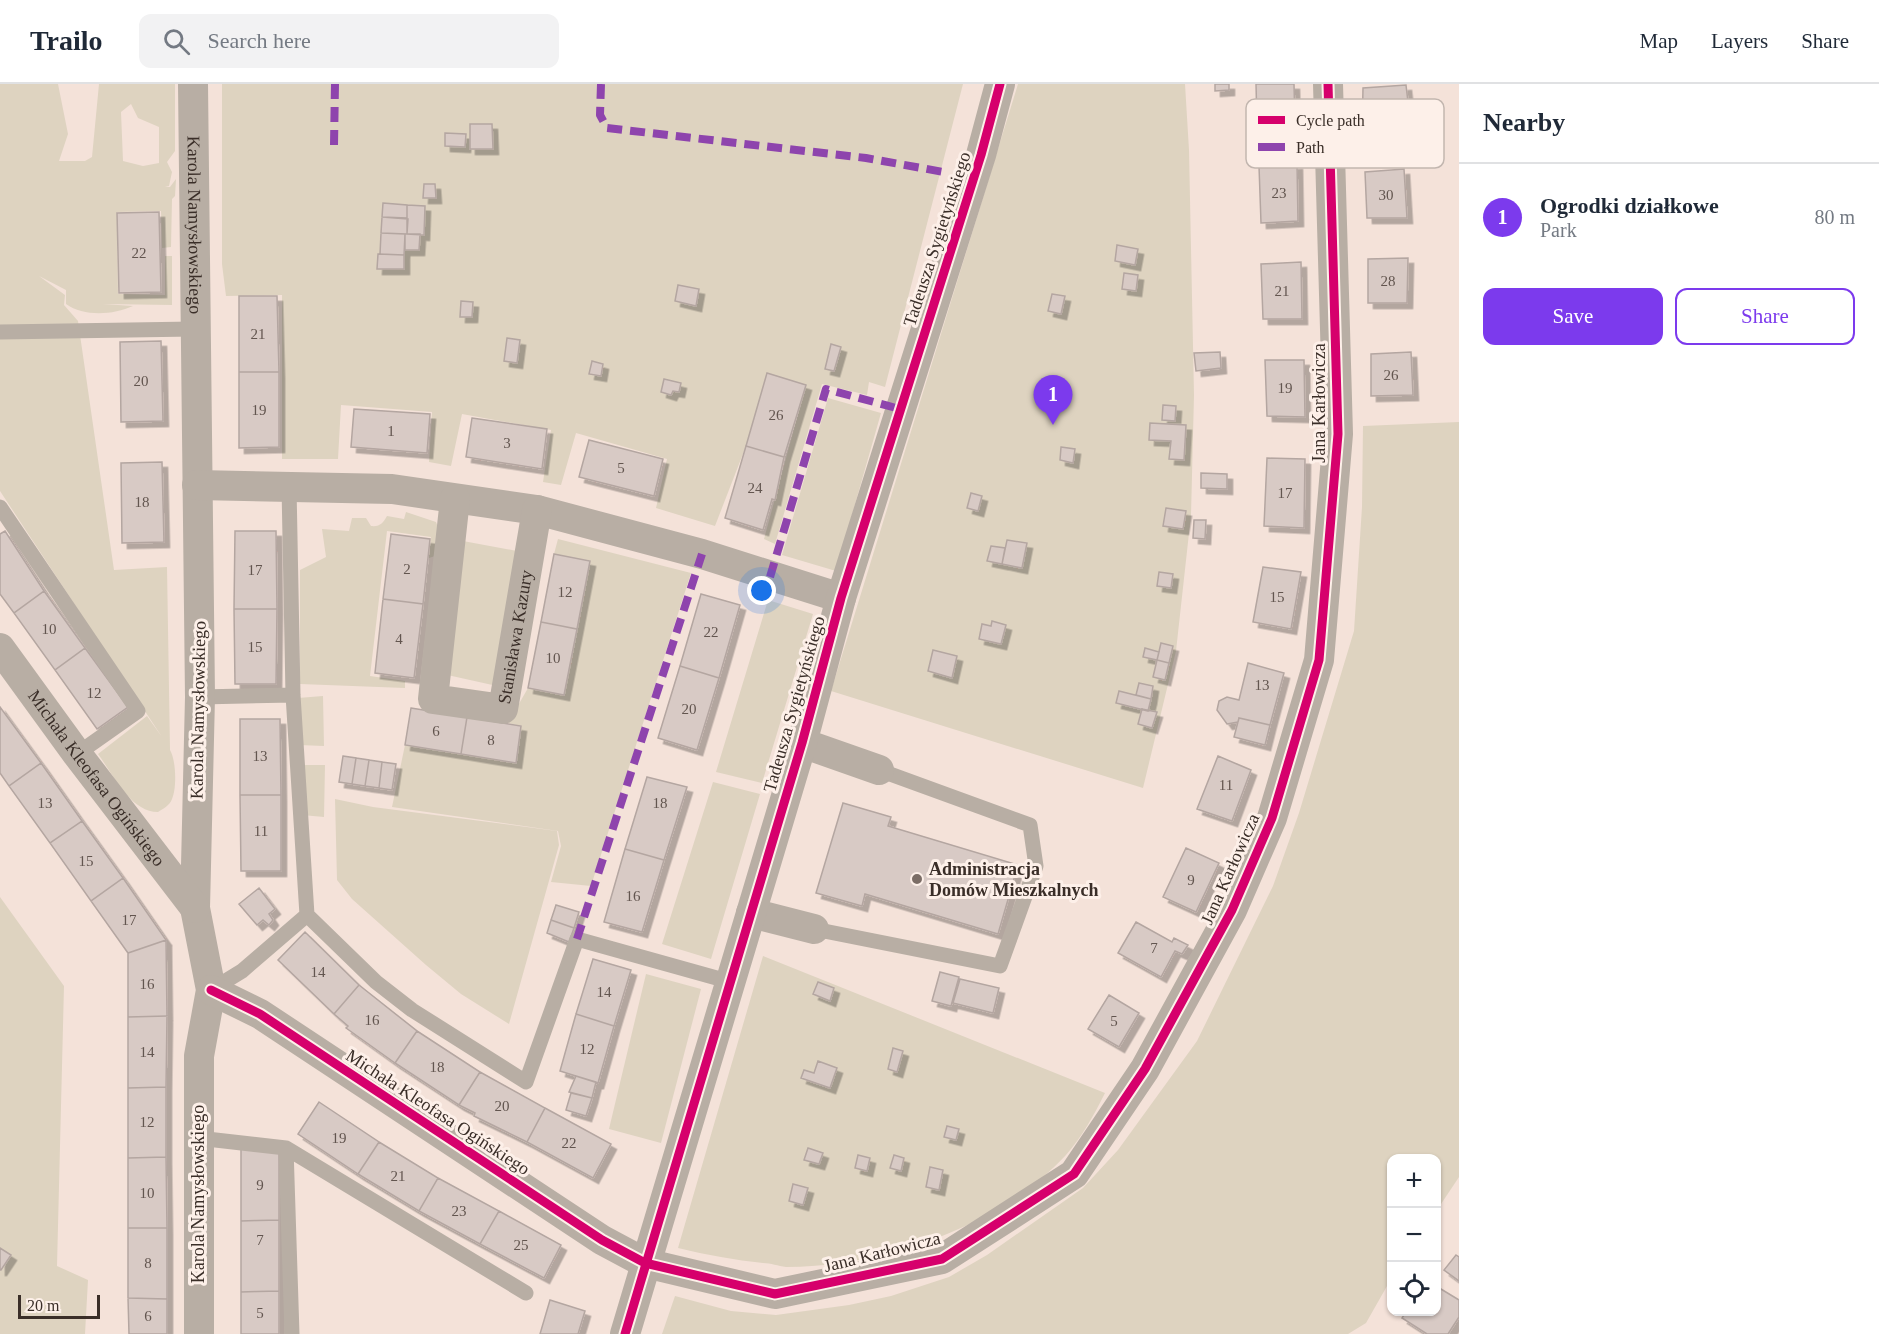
<!DOCTYPE html>
<meta charset="utf-8">
<style>
body{margin:0;font-family:"Times New Roman",serif;background:#f2f2f3;color:#1f2937}
.controls{position:absolute;right:18px;bottom:18px;display:grid;overflow:hidden;border-radius:12px;box-shadow:0 2px 4px #0004}
.controls button{width:54px;height:54px;display:grid;place-items:center;padding:0;border:0;border-bottom:2px solid #e0e1e3;background:#fff;color:#1f2937;font:30px sans-serif}
.scale{position:absolute;left:18px;bottom:15px;width:82px;box-sizing:border-box;padding-left:6px;border:3px solid #3a2e28;border-top:0;font-size:16px;line-height:21px;white-space:nowrap;color:#3a2e28;-webkit-text-stroke:4px #fdf0e9;paint-order:stroke}
.you{position:absolute;left:762px;top:507px;width:21px;height:21px;margin:-15px;border:4px solid #fff;border-radius:50%;background:#1a73e8;box-shadow:0 0 0 9px #1a73e833}
.badge{display:grid;place-items:center;width:39px;height:39px;border-radius:50%;background:#7c3aed;color:#fff;font-size:20px;font-weight:700}
.pin{position:absolute;translate:-50% -50px;filter:drop-shadow(0 2px 3px #0008)}
.pin::after{content:'';position:absolute;top:32px;width:21px;height:18px;background:inherit;clip-path:polygon(0 0,100% 0,50% 100%)}
.list{margin:0;padding:0;list-style:none}
h2{display:flex;justify-content:space-between;align-items:center;height:78px;margin:0;padding:0 24px;font-size:26px}
h2 small{font-size:20px;font-weight:400;color:#747a83}
.list li{display:grid;grid-template-columns:39px 1fr auto;gap:18px;align-items:center;box-sizing:border-box;height:108px;padding:0 24px;border-top:2px solid #e0e1e3}
.list b{display:block;font-size:22px;white-space:nowrap}
.list p{margin:0;font-size:20px;white-space:nowrap;color:#747a83}
.list em{font-size:20px;font-style:normal;color:#747a83}
.actions{display:flex;gap:12px;padding:18px 24px}
.actions a{flex:1;padding:14px 0;border:2px solid #7c3aed;border-radius:12px;text-align:center;font-size:21px;color:#7c3aed}
.actions .main{background:#7c3aed;color:#fff}
.icon{flex:none;width:33px;height:33px;fill:none;stroke:currentColor;stroke-width:2;stroke-linecap:round;stroke-linejoin:round}
.map{position:relative;flex:none;width:1459px;height:1250px;overflow:hidden}
header{display:flex;align-items:center;gap:36px;box-sizing:border-box;height:84px;padding:0 30px;background:#fff;border-bottom:2px solid #e0e1e3}
header strong{font-size:28px}
nav{display:flex;gap:33px;margin-inline-start:auto;font-size:21px}
.search{width:420px;height:54px;background:#f2f2f3;display:flex;align-items:center;gap:15px;box-sizing:border-box;padding:0 21px;border-radius:12px;color:#747a83;font-size:22px}
main{display:flex}
aside{flex:1;background:#fff}
.map>svg:first-child{display:block}
.green{fill:#ded3c0;fill-rule:evenodd}
.building{fill:#d8cac5;stroke:#b4a6a1;stroke-width:1.5;filter:url(#shadow)}
.lines{fill:none;stroke-linecap:round;stroke-linejoin:round}
.service{stroke:#b8aea4;stroke-width:15}
.minor{stroke:#b8aea4;stroke-width:30}
.quiet{stroke:#8e44ad;stroke-width:8;stroke-dasharray:15 8;stroke-linecap:butt}
.cycleway-casing{stroke:#fdf0e9;stroke-width:13}
.cycleway{stroke:#d6006c;stroke-width:9}
.poi-dot{fill:#7b6d66;stroke:#fdf0e9;stroke-width:2}
.labels{text-anchor:middle;stroke-width:6;stroke-linejoin:round;paint-order:stroke}
.number-label{font-size:15px;fill:#62554f}
.street-label{font-size:18px;fill:#3a2e28;stroke:#fdf0e9}
.poi-label{font-size:18px;font-weight:bold;fill:#3a2e28;stroke:#fdf0e9;text-anchor:start}
.key{fill:#fdf0e9;stroke:#c2b6af;stroke-width:1.5}
.key-label{font-size:16px;fill:#3a2e28}
</style>
<header>
<strong>Trailo</strong>
<div class="search"><svg class="icon" aria-label="search" viewBox="0 0 24 24"><circle cx="10" cy="10" r="6"/><path d="M15 15l6 6"/></svg>Search here</div>
<nav><a>Map</a><a>Layers</a><a>Share</a></nav>
</header>
<main>
<div class="map">
<svg width="1459" height="1250" viewBox="0 0 1459 1250">
<defs>
<filter id="shadow"><feDropShadow dx="5.5" dy="5.5" stdDeviation="0" flood-color="#0004"/></filter>
</defs>
<rect width="100%" height="100%" fill="#f4e2d9"/>
<path class="green" d="M0,0H58L68,50L59,77H85L92,73L99,0H175V67L167,78L172,88L169,102L165,103H170L176,95L175,112L172,115L171,163L162,164L161,127L117,128L118,210L165,211V172H172V221L103,220L133,222C113,231 84,233 66,220V206L39,192L65,211L64,221L78,237L114,486L167,483L170,666C176,676 177,704 172,715C170,721 163,725 158,728C130,728 113,690 98,670L147,632L162,653L0,407ZM131,20L138,34L159,43V79L143,82L123,77L121,28Z
M222,0H963L885,303L869,298L867,311L822,300L775,460L764,455L806,301L767,289L746,362L715,442L656,424L667,375L576,349L561,401L543,398L551,346L462,330L451,382L429,378L432,328L341,321L338,375H282V211L226,212L222,180Z
M1018,0H1185L1189,66L1194,311L1191,431L1176,567L1143,704L831,607Z
M828,314L881,329L836,487L782,471Z
M1459,338V1093L1437,1126L1436,1074H1392L1391,1195L1366,1239L1348,1250H662L675,1212L731,1227L776,1231L849,1221L891,1212L949,1193L987,1171L1083,1104L1118,1066L1197,957L1273,802L1299,729L1354,547L1362,423L1363,342Z
M406,428L436,438L438,443L435,472L429,474L431,453L387,447L370,592L405,597V604L300,600V486L326,473L322,445L349,447L352,434H366L371,442C380,443 383,439 387,432L404,435Z
M558,455L691,489L591,802L551,798L561,762L558,747L392,723L405,661L515,678L521,642L508,639L528,604L564,611L590,477L554,470Z
M463,457L517,467L497,602L443,590Z
M768,516L813,530L762,699L716,688Z
M323,612L324,662L299,661L298,614Z
M302,681H325L324,733L302,731Z
M713,698L760,710L711,875L662,860Z
M335,715L373,723L557,747L559,761L509,940L461,910L426,881L352,815L337,796Z
M0,813L64,902L57,1182L88,1196L85,1250H0Z
M763,872L1105,1009C1094,1031 1082,1053 1066,1071C999,1143 883,1183 786,1183C778,1182 771,1179 763,1179C735,1176 707,1171 678,1164Z
M646,890L701,905L661,1059L609,1045Z"/>
<path class="building" d="M1215,0H1229V6L1215,7Z
M1256,0H1294L1295,41H1257Z
M1406,1L1408,18L1415,19L1417,27L1433,25L1434,51L1362,54L1363,4Z
M470,40H492L493,65H470Z
M445,49L466,50L465,63L445,62Z
M1297,80L1298,137L1261,139L1259,82Z
M1404,85L1407,134H1367L1365,88Z
M424,100H435L436,114H423Z
M383,119L407,121V134L382,133Z
M407,121L425,122L424,151L407,150Z
M159,128L161,208L119,209L117,129Z
M382,133L408,135L407,150L381,149Z
M381,149L405,150L404,171L380,170Z
M405,150H420L419,166H405Z
M1117,161L1138,165L1135,181L1115,177Z
M378,170L404,171V185H377Z
M1408,174L1407,219H1368V175Z
M1301,178L1302,235H1263L1261,180Z
M1124,189L1138,191L1136,207L1122,205Z
M678,201L699,205L696,222L675,217Z
M1052,210L1065,212L1061,230L1048,227Z
M239,212H277L279,288H239Z
M461,217L473,218L472,233H460Z
M507,254L520,256L517,279L504,277Z
M161,257L163,337L121,338L120,258Z
M831,260L841,263L834,287L825,285Z
M1220,268L1221,284L1196,287L1194,269Z
M1411,268L1413,311L1371,312V270Z
M1265,276H1304L1305,333L1267,332Z
M592,277L603,280L601,292L589,290Z
M239,288H279V363L239,364Z
M767,289L806,301L784,373L746,362Z
M664,295L681,299L679,308L673,307L671,311L661,308Z
M1163,321L1176,322L1175,337L1162,336Z
M354,325L430,330L427,369L351,363Z
M472,334L547,345L542,385L466,373Z
M1150,339L1186,341L1184,376L1169,375L1171,357L1149,356Z
M589,356L663,375L654,412L579,393Z
M746,362L784,373L775,416L772,415L763,446L725,434Z
M1061,363L1075,365L1073,379L1060,376Z
M1267,374L1305,375L1304,444L1264,442Z
M162,378L164,458L122,459L121,379Z
M1201,389L1227,390V405L1201,404Z
M971,409L982,412L978,427L967,424Z
M1166,424L1186,427L1183,445L1163,442Z
M1194,436H1206L1205,455L1193,454Z
M5,447L44,507L14,529L0,510V450Z
M235,447H276L277,525H234Z
M391,450L430,455L423,520L383,515Z
M1007,456L1027,459L1022,484L1002,480Z
M991,462L1005,464L1002,480L987,477Z
M554,470L590,477L577,545L541,538Z
M1263,483L1301,488L1291,545L1253,538Z
M1159,488L1173,490L1171,504L1157,502Z
M44,507L85,564L55,586L14,529Z
M701,510L740,521L719,594L680,582Z
M383,515L423,520L414,594L375,589Z
M234,525H277L276,600H235Z
M992,537L1006,541L1001,560L979,555L982,540L991,542Z
M541,538L577,545L564,611L528,604Z
M1161,559L1173,562L1169,579L1157,576Z
M85,564L128,623L97,645L55,586Z
M1145,564L1159,568L1157,576L1143,573Z
M933,566L957,572L952,594L928,587Z
M1157,576L1169,579L1165,596L1153,593Z
M1248,579L1284,589L1270,641L1239,634L1238,638L1227,640L1217,626L1219,617L1227,613L1239,616Z
M680,582L719,594L697,666L658,654Z
M1139,599L1153,602L1151,615L1136,611Z
M1119,607L1151,615L1148,627L1116,619Z
M0,623L41,679L9,702L0,689Z
M411,624L467,633L461,670L405,661Z
M1142,625L1157,628L1152,644L1138,640Z
M467,633L521,642L516,679L461,670Z
M1239,634L1270,641L1265,661L1234,653Z
M240,635H280L281,711H240Z
M343,672L356,674L352,700L339,698Z
M1218,672L1251,686L1232,737L1197,725Z
M356,674L369,676L365,702L352,700Z
M369,676L382,678L379,704L365,702Z
M382,678L396,680L392,706L379,704Z
M41,679L82,737L50,759L9,702Z
M647,693L687,703L664,776L625,765Z
M240,711H281V787H241Z
M843,719L891,733L888,742L1018,781L998,850L865,810L862,822L816,809Z
M82,737L123,794L91,817L50,759Z
M1186,764L1219,779L1196,828L1163,813Z
M625,765L664,776L642,848L604,838Z
M123,794L166,856L128,869L91,817Z
M259,804L275,825L269,830L273,836L269,841L263,836L257,841L239,820Z
M556,821L579,828L574,844L551,836Z
M551,836L574,844L569,858L547,849Z
M1136,838L1172,858L1174,854L1188,861L1182,870L1175,867L1161,893L1118,869Z
M305,848L359,901L334,930L278,876Z
M166,856L167,932L128,933V869Z
M593,875L631,886L614,942L576,930Z
M940,888L959,893L951,922L932,917Z
M960,895L999,904L993,929L953,919Z
M818,898L834,904L830,917L813,910Z
M359,901L417,947L395,979L346,944L348,942L334,930Z
M1109,911L1139,929L1119,963L1088,945Z
M576,930L614,942L598,999L560,987Z
M167,932L166,1003L128,1004V933Z
M417,947L480,988L459,1021L395,979Z
M893,964L903,967L897,988L888,985Z
M818,977L837,984L830,1004L801,994L804,986L814,989Z
M480,988L545,1024L527,1058L474,1032L475,1029L459,1021Z
M576,992L596,998L592,1014L569,1008Z
M166,1003V1073L128,1074V1004Z
M571,1009L592,1014L586,1032L566,1026Z
M319,1018L379,1058L358,1090L298,1050Z
M545,1024L611,1060L593,1094L527,1058Z
M947,1042L959,1045L956,1056L944,1053Z
M379,1058L438,1094L419,1127L358,1090Z
M808,1064L823,1069L819,1080L804,1076Z
M241,1065H279V1136L241,1137Z
M858,1071L870,1074L867,1087L855,1084Z
M894,1071L904,1074L901,1087L890,1084Z
M166,1073L167,1144H128V1074Z
M930,1083L943,1086L939,1106L926,1103Z
M438,1094L499,1127L480,1160L419,1127Z
M793,1100L808,1104L803,1121L789,1117Z
M499,1127L561,1161L544,1194L480,1160Z
M279,1136V1207L241,1208V1137Z
M128,1144H167V1215L128,1214Z
M0,1164L11,1171L1,1186H0Z
M1456,1171L1459,1173V1197L1444,1186Z
M1436,1202L1459,1216V1233L1448,1250H1427L1402,1234L1406,1228H1436Z
M279,1207V1250H241V1208Z
M128,1214L167,1215V1250H129Z
M550,1216L585,1227L578,1250H540Z"/>
<g class="lines">
<path class="service" d="M0,248L194,245
M289,402L293,611L307,831
M0,423L138,627L77,670
M200,613L293,611
M814,845L1000,882L1036,782L1030,741L879,686
M211,906L242,887L307,831L376,898L412,926L526,998L577,855L731,898
M198,1054L286,1064L526,1209
M286,1064L292,1250"/>
<g class="minor">
<path id="s1" d="M193,0L200,613L195,824L211,906L199,972V1250"/>
<path d="M197,401L392,405L537,426L702,470L841,514"/>
<path id="s2" d="M455,415L433,615L503,625L537,426"/>
<path id="s3" d="M0,564L77,670L195,824"/>
<path d="M802,659L879,686"/>
<path d="M751,829L814,845"/>
<path d="M211,906L260,930L602,1156L645,1179L775,1210L942,1175L1074,1090L1145,985L1232,826L1272,734L1319,576L1338,350L1328,0"/>
<path d="M625,1250L802,659L841,514L981,71L1000,0"/>
</g>
<path class="quiet" d="M601,0L600,31L607,44L866,74L949,89
M334,61L335,0
M770,493L826,305L900,325
M577,855L702,470"/>
<defs>
<path id="cycleway" d="M211,906L260,930L602,1156L645,1179L775,1210L942,1175L1074,1090L1145,985L1232,826L1272,734L1319,576L1338,350L1328,0
M625,1250L802,659L841,514L981,71L1000,0"/>
</defs>
<use href="#cycleway" class="cycleway-casing"/>
<use href="#cycleway" class="cycleway"/>
</g>
<circle class="poi-dot" cx="917" cy="795" r="6"/>
<g class="labels">
<g class="number-label">
<text x="1279" y="114">23</text>
<text x="1386" y="116">30</text>
<text x="139" y="174">22</text>
<text x="1388" y="202">28</text>
<text x="1282" y="212">21</text>
<text x="258" y="255">21</text>
<text x="1391" y="296">26</text>
<text x="141" y="302">20</text>
<text x="1285" y="309">19</text>
<text x="259" y="331">19</text>
<text x="776" y="336">26</text>
<text x="391" y="352">1</text>
<text x="507" y="364">3</text>
<text x="621" y="389">5</text>
<text x="755" y="409">24</text>
<text x="1285" y="414">17</text>
<text x="142" y="423">18</text>
<text x="407" y="490">2</text>
<text x="255" y="491">17</text>
<text x="565" y="513">12</text>
<text x="1277" y="518">15</text>
<text x="49" y="550">10</text>
<text x="711" y="553">22</text>
<text x="399" y="560">4</text>
<text x="255" y="568">15</text>
<text x="553" y="579">10</text>
<text x="1262" y="606">13</text>
<text x="94" y="614">12</text>
<text x="689" y="630">20</text>
<text x="436" y="652">6</text>
<text x="491" y="661">8</text>
<text x="260" y="677">13</text>
<text x="1226" y="706">11</text>
<text x="45" y="724">13</text>
<text x="660" y="724">18</text>
<text x="261" y="752">11</text>
<text x="86" y="782">15</text>
<text x="1191" y="801">9</text>
<text x="633" y="817">16</text>
<text x="129" y="841">17</text>
<text x="1154" y="869">7</text>
<text x="318" y="893">14</text>
<text x="147" y="905">16</text>
<text x="604" y="913">14</text>
<text x="372" y="941">16</text>
<text x="1114" y="942">5</text>
<text x="587" y="970">12</text>
<text x="147" y="973">14</text>
<text x="437" y="988">18</text>
<text x="502" y="1027">20</text>
<text x="147" y="1043">12</text>
<text x="339" y="1059">19</text>
<text x="569" y="1064">22</text>
<text x="398" y="1097">21</text>
<text x="260" y="1106">9</text>
<text x="147" y="1114">10</text>
<text x="459" y="1132">23</text>
<text x="260" y="1161">7</text>
<text x="521" y="1166">25</text>
<text x="148" y="1184">8</text>
<text x="260" y="1234">5</text>
<text x="148" y="1237">6</text>
</g>
<g class="street-label">
<text dy="6" stroke="none"><textPath href="#s1" startOffset="141">Karola Namysłowskiego</textPath></text>
<text transform="translate(937 155) rotate(-72)" y="6">Tadeusza Sygietyńskiego</text>
<text transform="translate(1319 319) rotate(-90)" y="6">Jana Karłowicza</text>
<text dy="6" stroke="none"><textPath href="#s2" startOffset="345">Stanisława Kazury</textPath></text>
<text transform="translate(794 620) rotate(-74)" y="6">Tadeusza Sygietyńskiego</text>
<text transform="translate(198 626) rotate(-89)" y="6">Karola Namysłowskiego</text>
<text dy="6" stroke="none"><textPath href="#s3" startOffset="162">Michała Kleofasa Ogińskiego</textPath></text>
<text transform="translate(1230 785) rotate(-66)" y="6">Jana Karłowicza</text>
<text transform="translate(438 1028) rotate(33)" y="6">Michała Kleofasa Ogińskiego</text>
<text transform="translate(198 1110) rotate(-90)" y="6">Karola Namysłowskiego</text>
<text transform="translate(882 1168) rotate(-14)" y="6">Jana Karłowicza</text>
</g>
<g class="poi-label">
<text x="929" y="791">Administracja<tspan x="929" dy="21">Domów Mieszkalnych</tspan></text>
</g>
</g>
<rect x="1246" y="15" width="198" height="69" rx="9" class="key"/>
<rect x="1258" y="32" width="27" height="8" fill="#d6006c"/>
<rect x="1258" y="59" width="27" height="8" fill="#8e44ad"/>
<g class="key-label">
<text x="1296" y="42">Cycle path</text>
<text x="1296" y="69">Path</text>
</g>
</svg>
<div class="controls">
<button>+</button>
<button>−</button>
<button><svg class="icon" aria-label="locate" viewBox="0 0 24 24"><circle cx="12" cy="12" r="6"/><path d="M12 2v4M12 18v4M2 12h4M18 12h4"/></svg></button>
</div>
<div class="scale">20 m</div>
<div class="you"></div>
<div class="pin badge" style="left:1053px;top:341px">1</div>
</div>
<aside>
<h2>Nearby<small></small></h2>
<ul class="list">
<li><span class="badge">1</span><div><b>Ogrodki działkowe</b><p>Park</p></div><em>80 m</em></li>
</ul>
<div class="actions"><a class="main">Save</a><a>Share</a></div>
</aside>
</main>
